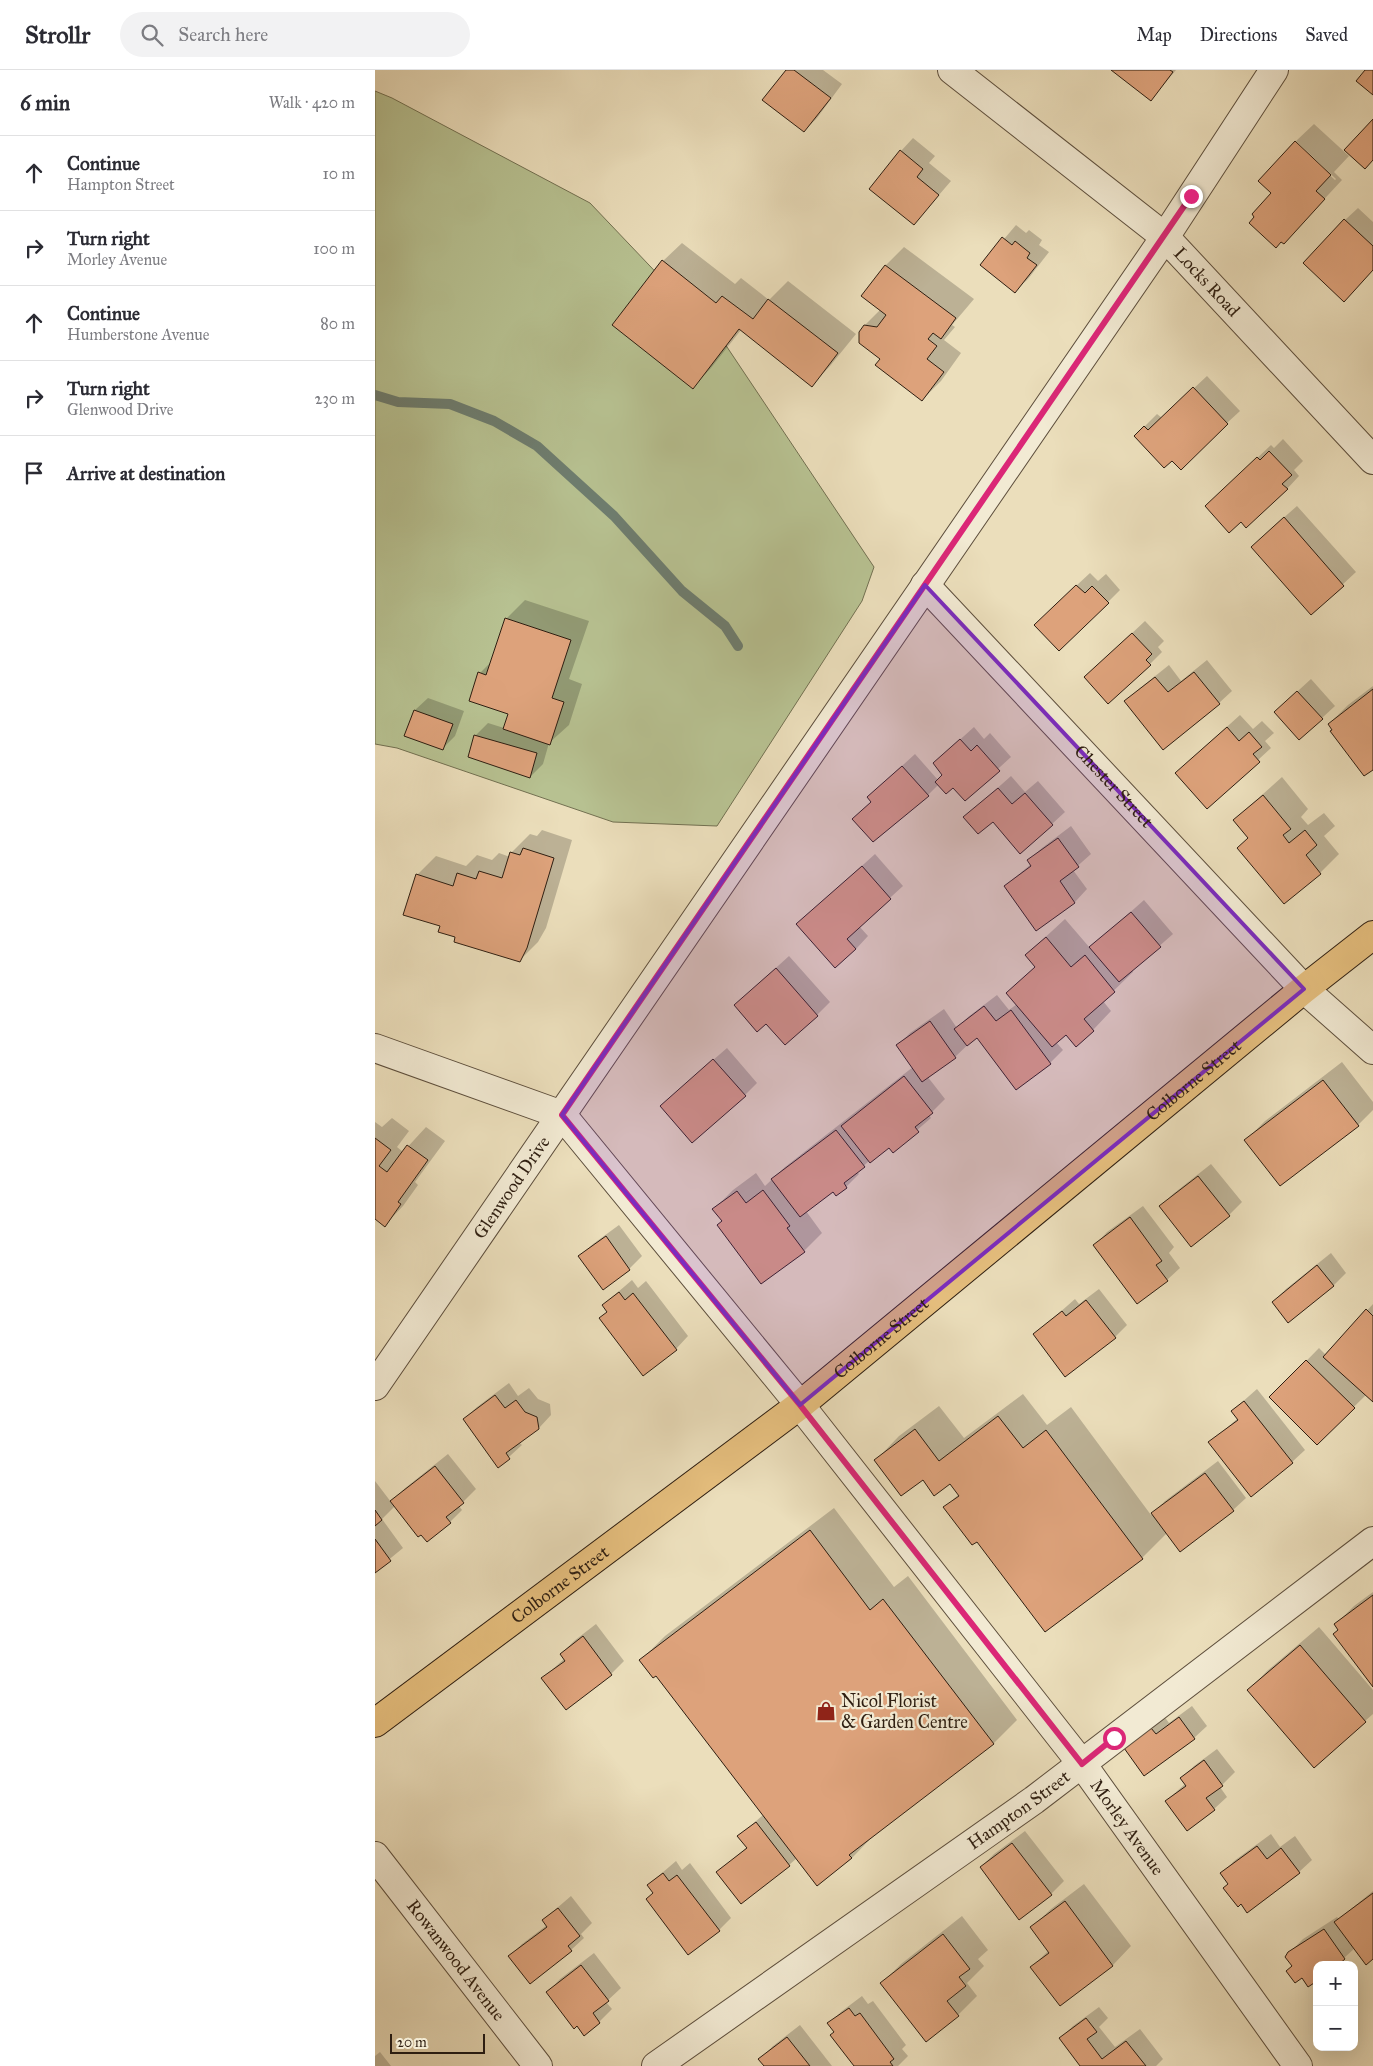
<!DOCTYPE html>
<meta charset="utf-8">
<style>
body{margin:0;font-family:"IM FELL Great Primer",serif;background:#f2f2f3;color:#2b2b33}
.controls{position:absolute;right:15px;bottom:15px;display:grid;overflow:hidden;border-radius:10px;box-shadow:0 5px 20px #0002}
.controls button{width:45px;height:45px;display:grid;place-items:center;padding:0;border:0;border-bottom:1px solid #e1e1e2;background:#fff;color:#2b2b33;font:25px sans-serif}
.scale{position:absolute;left:15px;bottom:12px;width:95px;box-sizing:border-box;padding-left:5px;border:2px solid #2e1e11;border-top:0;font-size:14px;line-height:18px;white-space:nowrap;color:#2e1e11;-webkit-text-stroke:4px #f2ead3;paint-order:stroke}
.stop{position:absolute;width:15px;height:15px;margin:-11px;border:4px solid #db2777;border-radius:50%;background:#fff}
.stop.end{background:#db2777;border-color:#fff;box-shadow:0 1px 5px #0008}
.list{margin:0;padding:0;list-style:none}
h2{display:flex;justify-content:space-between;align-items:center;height:65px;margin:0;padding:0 20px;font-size:21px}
h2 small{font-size:16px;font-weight:400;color:#7c7c81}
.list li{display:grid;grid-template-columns:32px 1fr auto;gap:15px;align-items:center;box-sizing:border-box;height:75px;padding:0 20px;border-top:1px solid #e1e1e2}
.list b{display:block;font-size:19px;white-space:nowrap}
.list p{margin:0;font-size:16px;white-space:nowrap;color:#7c7c81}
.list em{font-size:16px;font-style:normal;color:#7c7c81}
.icon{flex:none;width:28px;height:28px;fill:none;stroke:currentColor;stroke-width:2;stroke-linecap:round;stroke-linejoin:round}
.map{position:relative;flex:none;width:998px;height:1996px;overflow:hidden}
header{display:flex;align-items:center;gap:30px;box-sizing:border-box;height:70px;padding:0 25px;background:#fff;border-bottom:1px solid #e1e1e2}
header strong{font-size:24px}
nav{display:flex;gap:28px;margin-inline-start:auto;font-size:18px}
.search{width:350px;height:45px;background:#f2f2f3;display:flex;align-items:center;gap:12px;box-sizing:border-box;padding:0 18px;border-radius:28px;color:#7c7c81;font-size:19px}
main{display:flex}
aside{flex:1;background:#fff}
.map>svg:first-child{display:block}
.green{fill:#b7c191;stroke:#727051}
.shadow{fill:#0003}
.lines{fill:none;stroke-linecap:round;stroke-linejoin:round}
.stream{stroke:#6e7d6f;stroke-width:10}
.building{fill:#dda27b;stroke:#2e1e11}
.minor-casing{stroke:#5d4e3c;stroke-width:30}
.major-casing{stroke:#2e1e11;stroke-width:30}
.minor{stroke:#f2ead3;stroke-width:28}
.major{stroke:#e6bf7e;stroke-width:28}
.route{stroke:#db2777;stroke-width:6}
.marked{fill:#7b2cbf;fill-opacity:0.2;stroke:#7b2cbf;stroke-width:4;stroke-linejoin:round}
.labels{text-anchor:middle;stroke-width:4.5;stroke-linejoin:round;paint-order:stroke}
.street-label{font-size:18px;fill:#2e1e11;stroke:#f2ead3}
.poi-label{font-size:18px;fill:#2e1e11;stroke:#f2ead3;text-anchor:start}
</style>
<header>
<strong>Strollr</strong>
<div class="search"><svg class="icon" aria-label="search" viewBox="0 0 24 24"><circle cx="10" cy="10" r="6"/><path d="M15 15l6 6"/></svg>Search here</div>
<nav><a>Map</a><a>Directions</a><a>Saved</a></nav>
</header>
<main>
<aside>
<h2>6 min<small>Walk · 420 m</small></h2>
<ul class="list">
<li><svg class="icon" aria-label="ahead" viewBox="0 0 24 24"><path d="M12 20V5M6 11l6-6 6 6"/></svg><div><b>Continue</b><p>Hampton Street</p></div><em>10 m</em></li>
<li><svg class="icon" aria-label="right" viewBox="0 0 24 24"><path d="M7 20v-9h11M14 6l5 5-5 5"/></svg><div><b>Turn right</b><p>Morley Avenue</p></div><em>100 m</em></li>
<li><svg class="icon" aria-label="ahead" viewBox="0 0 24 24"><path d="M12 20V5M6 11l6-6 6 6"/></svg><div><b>Continue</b><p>Humberstone Avenue</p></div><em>80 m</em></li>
<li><svg class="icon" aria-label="right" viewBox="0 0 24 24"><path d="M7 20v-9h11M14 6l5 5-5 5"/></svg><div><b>Turn right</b><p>Glenwood Drive</p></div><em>230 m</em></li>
<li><svg class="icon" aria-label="arrive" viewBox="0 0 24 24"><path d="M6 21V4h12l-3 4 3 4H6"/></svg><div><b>Arrive at destination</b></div></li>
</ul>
</aside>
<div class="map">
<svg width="998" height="1996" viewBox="0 0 998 1996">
<rect width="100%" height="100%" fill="#ebdebb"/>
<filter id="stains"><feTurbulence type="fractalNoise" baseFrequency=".004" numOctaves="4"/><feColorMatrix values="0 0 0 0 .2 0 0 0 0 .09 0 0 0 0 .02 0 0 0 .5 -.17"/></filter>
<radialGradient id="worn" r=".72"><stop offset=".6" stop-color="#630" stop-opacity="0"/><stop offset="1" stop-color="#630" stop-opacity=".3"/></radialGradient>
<path class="green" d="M0,21L17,28L215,133L352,277L499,497L487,531L342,756L238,752L22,678L0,674Z"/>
<path class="shadow" d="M412,0H448L467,14L442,48L429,61Z
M739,0H801L776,29Z
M939,54L974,86L959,102L967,110L927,153L920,73L960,110L961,109L921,71Z
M538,68L560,86L554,93L576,111L539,154L526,81Z
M983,138L998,152V199L981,217L970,150Z
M641,155L651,163L654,160L667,170L664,175L674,182L653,209L640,221L607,195Z
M307,173L360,214L366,208L394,230L413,211L481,264L455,296L437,315L366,260L336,298L318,317L288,191Z
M529,177L599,229L577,255L580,257L569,270L586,283L566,311L547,330L507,289L490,255L506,239L510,196Z
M832,306L865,341L852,353L797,389L760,366L782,344L787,348Z
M908,369L928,391L919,400L924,406L912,419L844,424L896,375L899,378Z
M922,436L981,502L936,544L890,464Z
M715,503L723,511L731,504L745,520L733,532L673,542Z
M150,530L214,551L194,609L207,614L194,655L174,673L168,694L155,707L100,666L113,653L129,658L134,643L105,603L118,590L131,549Z
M770,551L789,571L783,577L787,582L775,594L723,595Z
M832,590L857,621L844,633L751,632L764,619L794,595L806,611Z
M936,609L960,636L947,648L913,630Z
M998,616V698L990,704L954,654L973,635Z
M53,628L89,641L80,666L67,679L31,666L40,640Z
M865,645L878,659L887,651L899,663L890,671L896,678L832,737L814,691Z
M599,657L609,669L615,663L636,687L590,729L578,716L564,714L553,725L479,749L497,731L493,727L540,684L563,710L569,704L559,693Z
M636,706L650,722L663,711L690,742L677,754L590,747Z
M907,707L933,739L926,747L933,755L949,743L960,756L949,766L964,784L945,803L909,833L874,768L859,750Z
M696,756L716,784L698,800L712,819L700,832L662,859L630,816L656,794L654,790L667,778Z
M167,760L197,770L171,858L163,872L144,891L82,866L67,855L42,805L61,786L91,796L102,785L117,790L124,783L135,787L136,783L155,764L162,766Z
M500,784L528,816L484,856L493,866L481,879L436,842Z
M769,830L798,864L757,900L758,902L728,931L736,941L718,960L691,963L681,972L688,980L675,993L642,1018L602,966L580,987L552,1006L570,1029L554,1045L556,1048L518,1081L515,1076L494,1091L482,1102L484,1104L471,1117L461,1125L458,1120L431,1141L447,1163L429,1181L348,1150L339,1139L358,1120L381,1103L390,1116L410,1097L538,997L523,975L535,963L569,939L582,958L593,947L622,925L634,940L642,934L632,923L661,896L651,885L690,849L715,878Z
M414,886L455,932L442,945L391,952L360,935Z
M352,978L382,1013L370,1025L300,1023Z
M967,992L998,1032V1040L983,1055L871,1070L890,1051Z
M17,1048L34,1061L22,1077L28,1082L51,1057L70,1071L40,1112L43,1115L28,1136L10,1155L0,1148V1052L7,1057Z
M836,1094L867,1132L854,1145L786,1136L798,1124Z
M768,1136L799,1177L794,1183L805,1198L792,1210L720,1175L732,1162Z
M244,1155L267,1186L254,1199L228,1218L205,1186L218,1174Z
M956,1183L971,1203L959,1215L898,1232L911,1219Z
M257,1210L263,1218L271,1211L313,1266L301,1279L226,1248L233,1241L228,1235Z
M724,1219L752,1255L740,1267L659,1265L700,1229L704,1234Z
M998,1234V1330L992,1324L942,1373L896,1327L944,1278L951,1285Z
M134,1313L143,1326L154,1318L163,1329L175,1334L176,1345L164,1358L144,1372L147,1375L124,1396L89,1349L102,1337Z
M882,1319L930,1380L917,1392L835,1373L863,1348L857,1341Z
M648,1324L672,1355L696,1337L776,1445L790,1431L843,1391L871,1428L858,1440L792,1463L767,1488L671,1561L602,1470L570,1437L584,1424L575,1413L548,1409L501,1390L524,1366L564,1336L589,1368Z
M73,1384L101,1419L84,1436L87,1440L75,1452L20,1436L7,1449L28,1478L0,1501V1411L16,1432L29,1419Z
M459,1438L519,1517L533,1506L642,1650L618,1674L500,1764L477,1788L442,1814L422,1788L414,1795L343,1802L372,1777L364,1766L388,1745L281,1604L266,1590L290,1566Z
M998,1522V1615L959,1564L964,1559L961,1554L979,1536Z
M221,1554L249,1591L236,1604L191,1638L168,1608L190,1588L186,1584L199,1571Z
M944,1557L998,1620V1644L990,1651L874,1620L892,1601Z
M817,1636L832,1656L819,1668L751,1678L789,1646L794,1653Z
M842,1679L860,1702L845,1717L852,1727L839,1739L791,1731L810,1714L807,1708L819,1696Z
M650,1761L689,1811L676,1824L606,1797L619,1784Z
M896,1764L905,1777L920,1766L937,1790L924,1802L866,1832L847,1804L859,1791Z
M301,1791L307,1800L315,1793L356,1848L344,1860L273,1815Z
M709,1814L756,1876L738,1895L685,1934L657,1897L674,1880L657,1857L676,1839Z
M998,1821V1888L991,1893L980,1878L969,1888L942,1895L914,1883L928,1869L962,1847L964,1849Z
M196,1826L217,1853L206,1864L209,1868L196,1880L134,1887L147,1874L172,1855L168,1850Z
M587,1846L613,1880L603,1889L609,1896L592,1913L602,1926L583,1945L551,1970L507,1913L526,1894Z
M219,1883L246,1918L231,1932L237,1939L224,1952L173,1922L185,1909Z
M487,1926L493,1934L498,1931L531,1975L527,1979L533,1986L523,1996H480L454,1953L467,1941Z
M724,1937L733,1948L724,1957L740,1977L765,1959L788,1989L781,1996H706L686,1968L698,1956Z
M425,1955L457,1996H390L385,1989L398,1976Z
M5,1982L16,1996H0V1986Z"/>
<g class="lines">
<path class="stream" d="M0,325L23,332L75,334L119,351L162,376L239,446L307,521L350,556L363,576"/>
</g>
<path class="building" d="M411,0H419L456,28L429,62L387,30Z
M736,0H795L798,2L776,31Z
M990,0H998V25L981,11Z
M998,49V90L990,99L969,80Z
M920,71L956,105L941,121L950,129L909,174L906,172L901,178L874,153L879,147L877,144L896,123L883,111Z
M525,80L548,99L542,107L564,125L539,155L494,119Z
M969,149L998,176V200L969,232L928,193Z
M627,167L637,175L640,171L655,183L652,188L662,195L640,223L605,195Z
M287,190L341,233L347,226L378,249L393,229L463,283L437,317L364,259L318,319L237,255Z
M510,195L581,248L566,269L558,263L553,269L562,276L552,289L569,302L547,331L500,295L505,289L484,273V262L489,255L502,257L511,245L486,226Z
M818,317L853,354L806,400L797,391L789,398L759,366L769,356L773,360Z
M894,381L917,405L907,414L913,419L871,458L866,452L854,463L830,436L882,387L885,390Z
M909,447L969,516L936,545L876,477Z
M701,515L710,523L717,516L734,533L684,581L659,555Z
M130,548L196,570L177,628L189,632L175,675L128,659L133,644L94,631L103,602L111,605Z
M757,563L777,584L771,590L776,595L733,634L709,607Z
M819,602L845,634L788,680L749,631L780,607L793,622Z
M998,619V700L989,706L955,661L957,660L953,654Z
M922,621L948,649L924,670L899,642Z
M39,640L78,654L68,680L29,666Z
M852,657L864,671L874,662L887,677L878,684L885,692L832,739L800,703Z
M99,665L162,683L155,708L93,687Z
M585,669L596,681L602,675L625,701L590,731L578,718L571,724L560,712L567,705L558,693Z
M527,696L554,726L498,772L477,749L496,732L492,727Z
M623,718L637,734L650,723L678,755L645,784L618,752L603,764L588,747Z
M888,725L916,759L908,765L914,773L930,760L942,775L931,785L946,804L909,834L862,778L873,768L858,750Z
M683,768L704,797L685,811L700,833L661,861L629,816L656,796L652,790Z
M148,778L179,788L152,878L145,892L79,872L80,867L63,862L65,856L28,845L41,804L78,816L82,803L101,809L104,801L127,808L135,782L145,785Z
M487,796L516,829L472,869L481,879L460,898L421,854Z
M756,842L786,877L744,912L714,877Z
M671,867L696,897L710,885L740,922L709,949L719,961L701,977L691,965L677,977L631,923L660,897L650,885Z
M401,898L443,946L410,975L391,954L382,962L359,935Z
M609,936L621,951L636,940L676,994L641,1020L602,968L592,976L579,959Z
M555,951L581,988L547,1012L521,975Z
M338,989L371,1026L317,1073L285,1036Z
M529,1006L558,1043L540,1057L544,1062L518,1083L514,1078L495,1093L466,1056Z
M948,1010L984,1056L905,1116L869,1070Z
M461,1060L490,1097L469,1113L472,1118L461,1126L458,1122L425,1147L396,1109Z
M0,1068L16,1080L4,1096L12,1102L32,1075L53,1090L23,1132L26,1134L10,1157L0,1149Z
M823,1106L855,1146L816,1177L784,1136Z
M388,1120L415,1156L412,1158L430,1182L386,1214L342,1155L347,1151L337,1139L362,1121L371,1133Z
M755,1147L787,1191L781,1195L793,1211L762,1234L718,1175Z
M231,1166L255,1200L228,1220L203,1186Z
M942,1195L959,1216L913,1253L897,1232Z
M244,1222L250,1230L258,1223L302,1280L268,1306L224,1248L232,1242L227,1235Z
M711,1230L741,1268L690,1307L658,1264L687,1241L691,1246Z
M991,1239L998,1246V1332L948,1287Z
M931,1290L980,1338L942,1375L894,1327Z
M120,1325L130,1338L141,1330L150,1342L162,1347L164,1359L131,1383L135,1389L123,1398L88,1349Z
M869,1331L918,1393L876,1427L833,1372L863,1350L856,1341Z
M623,1346L648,1378L671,1360L768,1489L670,1562L602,1472L597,1475L568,1437L584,1426L575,1414L559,1426L548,1410L526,1426L499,1390L540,1359L564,1391Z
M60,1396L89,1433L71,1447L76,1453L52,1472L46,1465L43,1467L15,1431Z
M830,1403L859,1441L805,1482L776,1443Z
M0,1440L7,1450L0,1456Z
M435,1460L495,1540L508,1529L619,1674L474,1785L477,1788L442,1816L281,1606L278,1608L264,1590Z
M0,1469L16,1491L0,1503Z
M998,1525V1617L958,1564L963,1560L959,1554Z
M208,1566L237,1605L191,1640L166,1608L190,1591L185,1584Z
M925,1575L991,1652L939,1698L872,1620Z
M804,1647L820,1669L769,1706L749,1678L776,1658L781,1664Z
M829,1690L848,1716L831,1728L840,1740L812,1761L790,1731L811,1716L805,1708Z
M381,1752L415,1796L366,1834L341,1802L372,1778L362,1766Z
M637,1773L677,1825L644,1850L605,1797Z
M882,1776L892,1789L906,1778L925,1803L872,1843L866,1834L863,1837L848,1818L853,1814L845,1803Z
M288,1803L294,1811L302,1805L345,1861L313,1885L271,1829L278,1823L272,1815Z
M998,1823V1889L991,1895L959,1852Z
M690,1831L738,1896L685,1936L655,1897L674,1883L655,1857Z
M183,1838L205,1866L193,1876L197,1881L155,1914L133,1886L172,1857L167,1850Z
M949,1859L970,1889L963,1895H942V1911L933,1917L927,1908L920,1913L911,1901L917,1896L910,1887L913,1882Z
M568,1864L595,1899L584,1907L591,1916L572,1931L584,1946L551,1972L505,1913Z
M206,1895L234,1931L218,1943L225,1953L209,1966L202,1956L199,1959L171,1922Z
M474,1938L480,1946L485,1943L519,1989L515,1992L518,1996H479L455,1965L459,1962L452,1953Z
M711,1948L722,1962L712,1969L727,1989L751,1971L771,1996H705L684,1968Z
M412,1967L435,1996H389L383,1989Z"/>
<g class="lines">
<defs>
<g id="minor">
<path id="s1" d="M577,0L790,167L998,390"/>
<path id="s2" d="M550,515L929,919L998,980"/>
<path id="s3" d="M0,978L187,1045L425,1335L707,1694L923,1996"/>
<path id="s4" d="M0,1316L790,167L899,0"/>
<path id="s5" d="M0,1786L163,1996"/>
<path id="s6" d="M281,1996L659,1730L998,1471"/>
</g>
<g id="major">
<path id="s7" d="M0,1653L425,1335L929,919L998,865"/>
</g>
</defs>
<use href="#minor" class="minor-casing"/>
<use href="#major" class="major-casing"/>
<use href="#minor" class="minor"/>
<use href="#major" class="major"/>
</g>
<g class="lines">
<path class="route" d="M739,1668L707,1694L425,1335L187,1045L816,126"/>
</g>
<path class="marked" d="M550,515L929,919L425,1335L187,1045Z"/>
<defs>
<symbol id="shop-bare" viewBox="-9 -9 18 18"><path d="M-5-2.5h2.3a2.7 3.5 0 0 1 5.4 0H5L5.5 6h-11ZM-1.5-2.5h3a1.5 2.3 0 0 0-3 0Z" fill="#8f2418" stroke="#f2ead3" stroke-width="2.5" paint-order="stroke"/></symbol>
</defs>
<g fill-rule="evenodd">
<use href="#shop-bare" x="437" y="1627" width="28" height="28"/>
</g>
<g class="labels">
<g class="street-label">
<text dy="6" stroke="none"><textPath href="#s1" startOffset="332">Locks Road</textPath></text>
<text dy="6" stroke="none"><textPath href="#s2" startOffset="276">Chester Street</textPath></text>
<text dy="6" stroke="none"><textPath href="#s7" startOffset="1041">Colborne Street</textPath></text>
<text dy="6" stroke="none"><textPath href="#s4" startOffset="241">Glenwood Drive</textPath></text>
<text dy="6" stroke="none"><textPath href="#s7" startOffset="636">Colborne Street</textPath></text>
<text dy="6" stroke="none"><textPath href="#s7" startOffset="231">Colborne Street</textPath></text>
<text dy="6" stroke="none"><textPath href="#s6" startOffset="444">Hampton Street</textPath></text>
<text dy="6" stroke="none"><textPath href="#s3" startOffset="1108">Morley Avenue</textPath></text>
<text dy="6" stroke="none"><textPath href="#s5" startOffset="132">Rowanwood Avenue</textPath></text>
</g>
<g class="poi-label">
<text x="466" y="1637">Nicol Florist<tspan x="466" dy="21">&amp; Garden Centre</tspan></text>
</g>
</g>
<rect width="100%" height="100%" filter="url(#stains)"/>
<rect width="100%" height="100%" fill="url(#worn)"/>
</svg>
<div class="controls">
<button>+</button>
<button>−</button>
</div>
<div class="scale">20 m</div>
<div class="stop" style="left:739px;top:1668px"></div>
<div class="stop end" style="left:816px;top:126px"></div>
</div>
</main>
